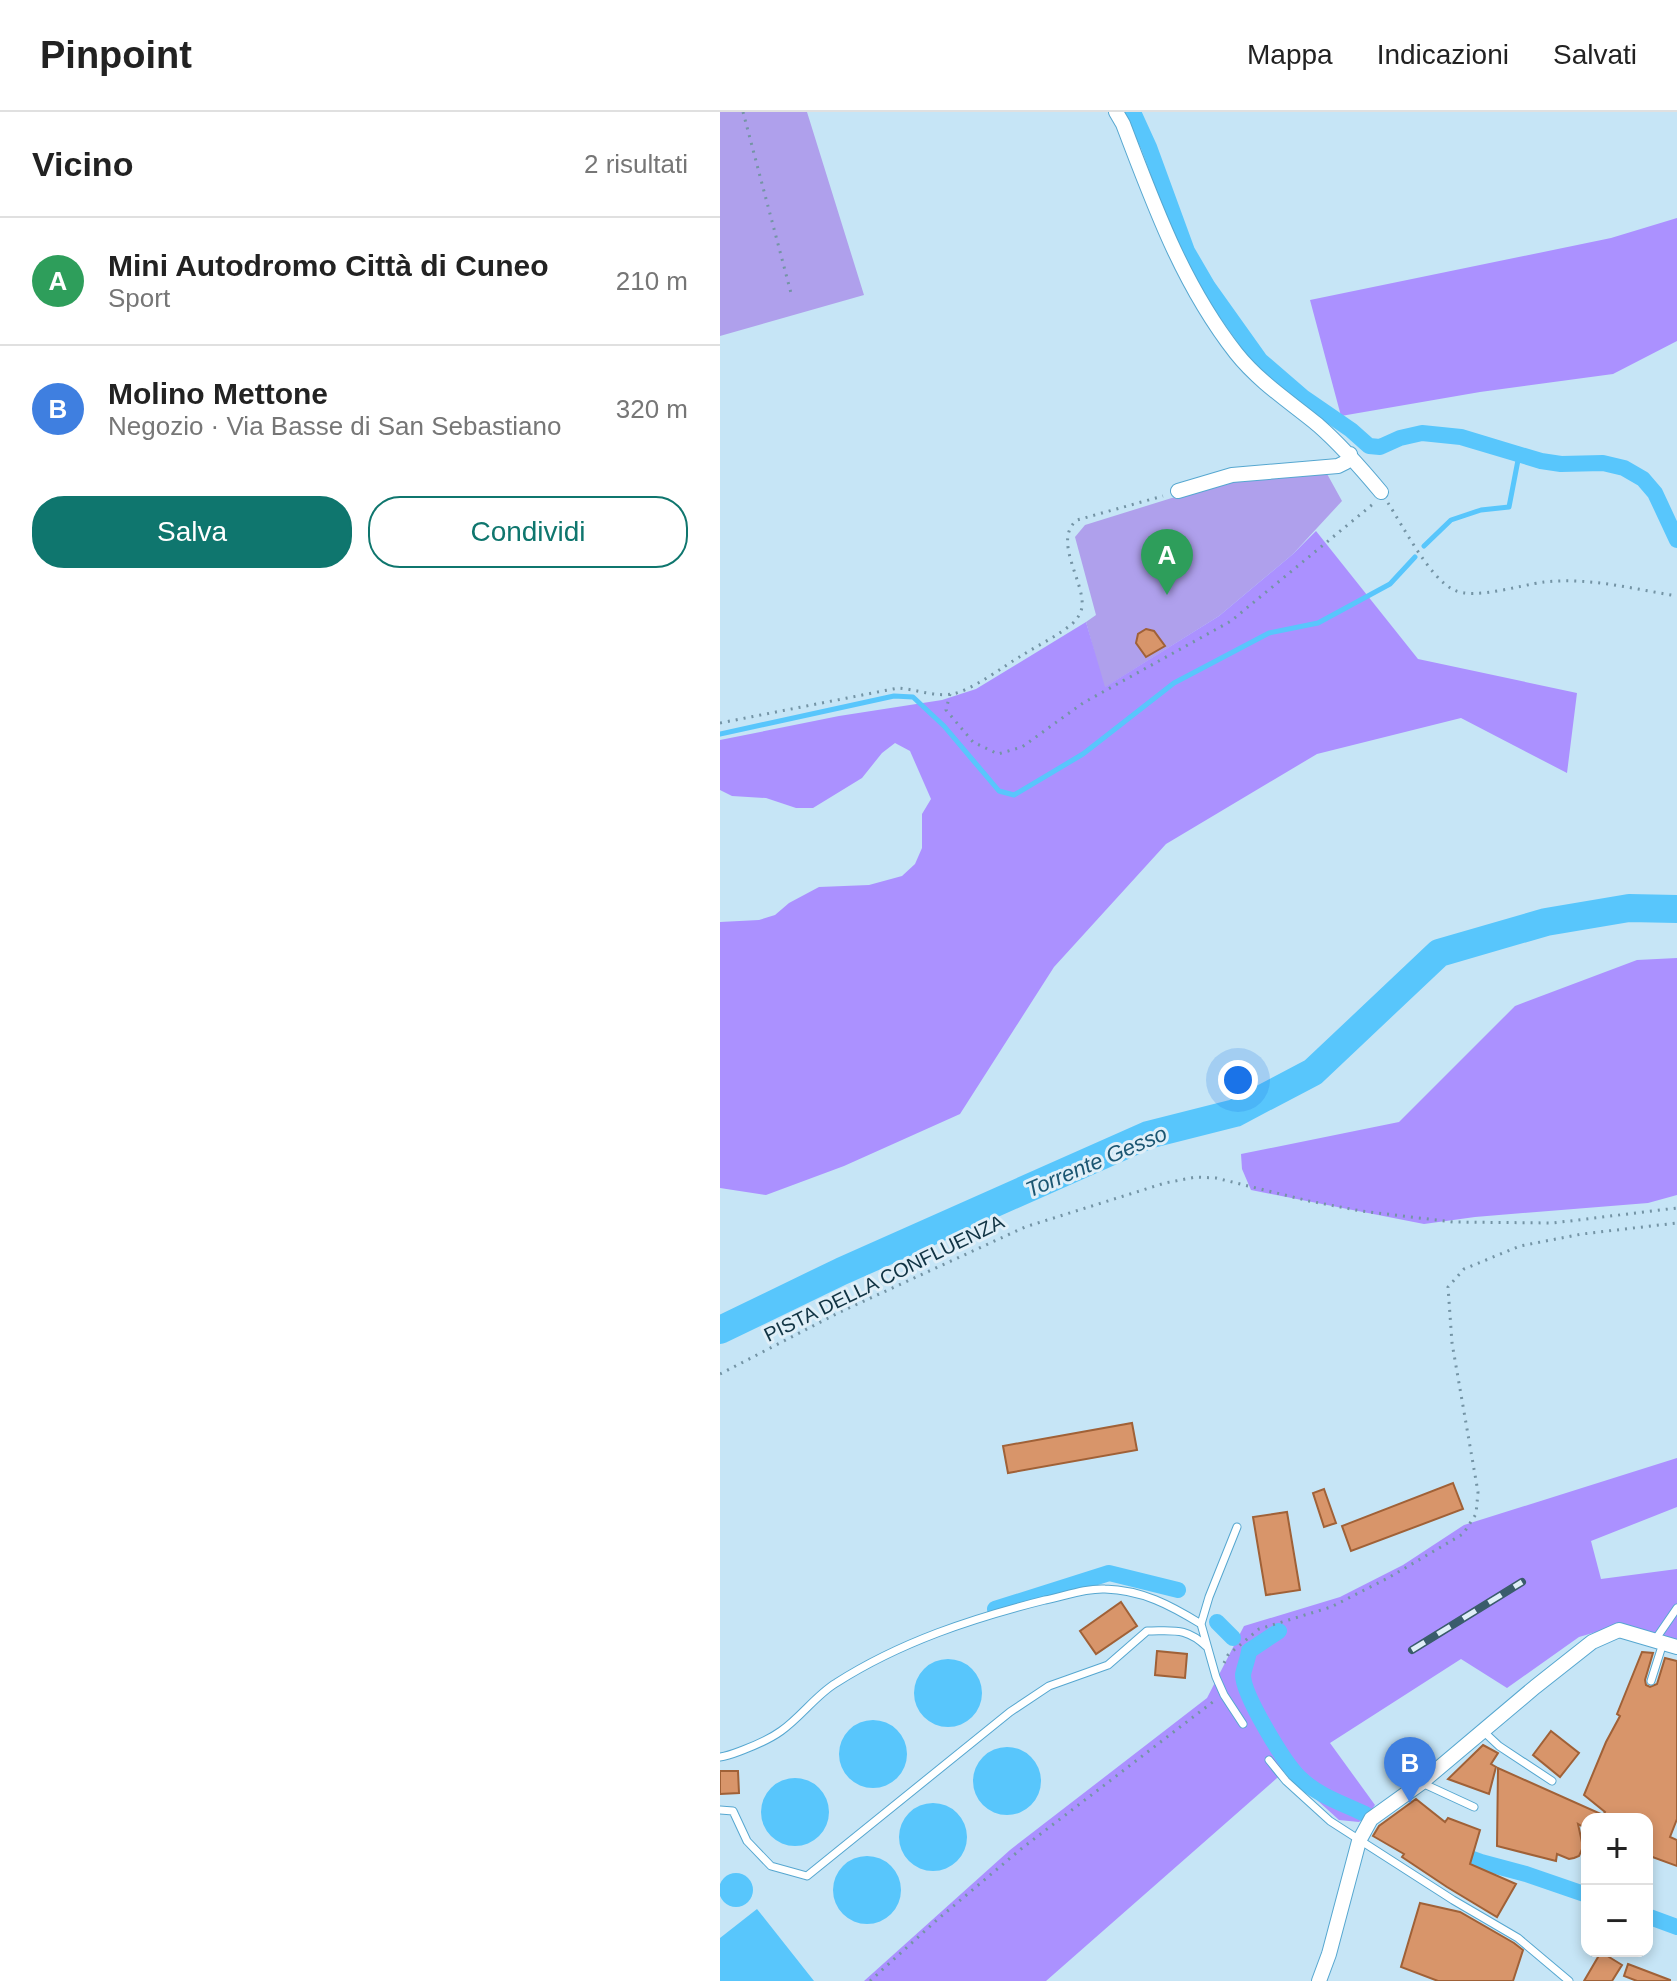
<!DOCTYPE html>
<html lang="it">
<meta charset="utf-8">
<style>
body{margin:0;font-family:Arial,sans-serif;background:#f6f6f6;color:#222}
.controls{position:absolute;right:24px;bottom:24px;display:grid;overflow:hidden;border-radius:16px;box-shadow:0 4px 12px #0003}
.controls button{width:72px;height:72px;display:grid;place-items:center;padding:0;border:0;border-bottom:2px solid #e0e0e0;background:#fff;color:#222;font:40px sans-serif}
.you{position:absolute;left:518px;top:968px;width:28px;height:28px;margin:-20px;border:6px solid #fff;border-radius:50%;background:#1a73e8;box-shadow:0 0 0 12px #1a73e833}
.badge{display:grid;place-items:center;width:52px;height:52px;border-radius:50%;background:#0f766e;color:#fff;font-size:26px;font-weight:700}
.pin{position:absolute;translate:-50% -66px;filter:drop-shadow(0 2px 4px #0008)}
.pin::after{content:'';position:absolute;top:42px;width:28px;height:24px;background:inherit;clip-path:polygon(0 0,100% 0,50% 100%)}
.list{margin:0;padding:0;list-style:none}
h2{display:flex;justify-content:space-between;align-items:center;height:104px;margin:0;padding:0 32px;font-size:34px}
h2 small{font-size:26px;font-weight:400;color:#767676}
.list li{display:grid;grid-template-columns:52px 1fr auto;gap:24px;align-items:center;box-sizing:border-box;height:128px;padding:0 32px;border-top:2px solid #e0e0e0}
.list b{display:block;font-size:30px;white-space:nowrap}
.list p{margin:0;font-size:26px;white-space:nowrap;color:#767676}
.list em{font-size:26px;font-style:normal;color:#767676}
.actions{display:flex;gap:16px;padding:24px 32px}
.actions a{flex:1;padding:18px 0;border:2px solid #0f766e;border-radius:32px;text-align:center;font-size:28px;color:#0f766e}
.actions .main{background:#0f766e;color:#fff}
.map{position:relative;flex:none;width:957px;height:1869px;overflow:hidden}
header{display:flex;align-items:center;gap:48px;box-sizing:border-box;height:112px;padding:0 40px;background:#fff;border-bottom:2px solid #e0e0e0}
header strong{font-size:38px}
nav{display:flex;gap:44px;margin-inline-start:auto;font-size:28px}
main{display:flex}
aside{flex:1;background:#fff}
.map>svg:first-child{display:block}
.green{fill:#afa0ec}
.forest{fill:#ab91ff}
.water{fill:#58c6fc}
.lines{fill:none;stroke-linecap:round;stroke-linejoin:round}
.stream{stroke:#58c6fc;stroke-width:5}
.canal{stroke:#58c6fc;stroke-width:16}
.river{stroke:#58c6fc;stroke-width:28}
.building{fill:#d8956a;stroke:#a06137;stroke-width:2}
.service-casing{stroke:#56a7d0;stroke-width:9}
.minor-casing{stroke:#56a7d0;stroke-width:16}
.path{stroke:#7494a5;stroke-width:3;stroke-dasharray:2 6;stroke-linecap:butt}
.service{stroke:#fff;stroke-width:7}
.minor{stroke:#fff;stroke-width:14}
.rail-casing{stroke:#3a5c6c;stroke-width:8}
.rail{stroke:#e0eff8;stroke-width:5;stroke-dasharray:15;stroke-linecap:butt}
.labels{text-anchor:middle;stroke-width:6;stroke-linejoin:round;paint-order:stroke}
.street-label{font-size:20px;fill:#103343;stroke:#e0eff8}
.water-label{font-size:22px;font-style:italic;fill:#1b5672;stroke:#e0eff8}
</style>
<header>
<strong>Pinpoint</strong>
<nav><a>Mappa</a><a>Indicazioni</a><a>Salvati</a></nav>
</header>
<main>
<aside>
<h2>Vicino<small>2 risultati</small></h2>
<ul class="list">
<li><span class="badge" style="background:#2e9e5b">A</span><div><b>Mini Autodromo Città di Cuneo</b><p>Sport</p></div><em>210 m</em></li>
<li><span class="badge" style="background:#3f7fe0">B</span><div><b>Molino Mettone</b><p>Negozio · Via Basse di San Sebastiano</p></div><em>320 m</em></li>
</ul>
<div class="actions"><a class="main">Salva</a><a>Condividi</a></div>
</aside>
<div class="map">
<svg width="957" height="1869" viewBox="0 0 957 1869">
<rect width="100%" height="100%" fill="#c6e5f6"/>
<path class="green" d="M0,0H87L144,183L0,224Z
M606,360L622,389L573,442L499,504L384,576L366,510L376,503L355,425L365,413L516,366Z"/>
<path class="forest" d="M957,106V229L893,262L760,280L621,304L590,188L891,126Z
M596,419L698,547L857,581L847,661L741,606L597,642L446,732L334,855L240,1002L124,1054L46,1083L0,1076V810L39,808L55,803L69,791L99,775L149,773L182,764L195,752L202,736V702L211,687L190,639L175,631L162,641L142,666L93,696H76L46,686L12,684L0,678V628L119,604L222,588L256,577L366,510L385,575L499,504L573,442Z
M957,846V1083L928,1091L755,1105L704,1112L531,1078L522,1057L521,1042L679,1010L795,894L917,848Z
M957,1346V1395L871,1429L881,1467L957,1457V1529L900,1513L859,1525L787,1576L741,1547L610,1631L655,1693L647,1704L639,1710L619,1708L565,1659L326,1869H144L290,1738L487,1586L524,1514L620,1485L683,1453L744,1413Z"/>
<path class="water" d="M194 1581a34 34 0 1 1 68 0a34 34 0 1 1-68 0Z
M119 1642a34 34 0 1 1 68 0a34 34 0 1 1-68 0Z
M253 1669a34 34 0 1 1 68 0a34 34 0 1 1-68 0Z
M41 1700a34 34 0 1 1 68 0a34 34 0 1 1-68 0Z
M179 1725a34 34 0 1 1 68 0a34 34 0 1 1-68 0Z
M113 1778a34 34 0 1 1 68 0a34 34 0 1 1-68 0Z
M-1 1778a17 17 0 1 1 34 0a17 17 0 1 1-34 0Z
M37,1797L94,1869H0V1826Z"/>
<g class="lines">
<path class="stream" d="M704,434L731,408L761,398L789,395L799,343
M0,622L174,584L193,585L224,614L279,679L294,683L363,642L454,571L549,521L598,511L670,472L695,445"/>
<path class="canal" d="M413,0L429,35L467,139L488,175L540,248L583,285L631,318L649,334L660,335L680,326L702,321L741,325L821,349L841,352L883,351L904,356L923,367L935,381L957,428
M275,1497L389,1461L458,1478
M497,1510L513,1526
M559,1519L529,1539C528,1547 524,1556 523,1563C523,1583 565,1652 580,1666C597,1683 624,1692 645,1702
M731,1739L761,1750L806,1762L867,1783
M927,1804L957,1815"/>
<path class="river" d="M0,1218L122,1159L428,1023L515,1001L593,960L719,841L826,810L909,796L957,797"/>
</g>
<path class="building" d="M426,517L434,519L445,534L426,545L416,531L418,522Z
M412,1311L417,1338L288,1361L283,1334Z
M733,1371L743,1397L631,1439L622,1414Z
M604,1377L616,1411L604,1415L593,1381Z
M567,1400L580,1478L546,1483L533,1405Z
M401,1490L417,1514L376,1542L360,1519Z
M437,1539L467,1542L465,1566L435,1563Z
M922,1540L933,1541L925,1568L926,1573L930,1575L937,1572L945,1546L957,1549V1707L950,1725L957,1728V1754L927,1743V1707H867V1717L858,1712L863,1735L859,1744L854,1746L849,1747L837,1742L836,1749L777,1734L778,1656L883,1703L885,1700L864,1683L886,1630L900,1604L897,1602Z
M831,1619L859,1641L840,1665L813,1643Z
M763,1633L778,1641L771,1652L776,1655L769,1682L728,1667Z
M0,1659H18L19,1681L0,1682Z
M696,1687L725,1710L728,1706L760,1718L750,1752L796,1772L777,1805L727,1775L682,1745L684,1742L653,1724L659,1714Z
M700,1791L740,1800L794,1831L803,1838L793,1869H718L681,1855Z
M881,1840L902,1853L892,1869H864Z
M908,1852L950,1868V1869H917L904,1864Z"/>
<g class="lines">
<defs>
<path id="service" d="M481,1512L496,1565L504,1583L523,1612
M481,1512L489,1485L517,1415
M935,1528L957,1496
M931,1569L943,1531
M763,1619L779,1634L832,1669
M0,1645C8,1644 15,1641 23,1638C36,1633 50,1627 61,1619C81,1605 96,1583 116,1571C180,1530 253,1506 325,1488C345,1484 365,1476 385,1477C422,1478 450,1493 481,1512
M549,1648L566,1669L610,1709L733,1788L798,1826L849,1869
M702,1671L754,1695
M0,1698L13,1699L27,1729L51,1754L87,1764L290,1600L329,1574L388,1553L427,1519C454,1519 466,1515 487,1535"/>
<path id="minor" d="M396,0L403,12C434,93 462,172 516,241C539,270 570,290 598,313C622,334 641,356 661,380
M458,379L512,363L618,354L626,350L630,342
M599,1869L609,1842L639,1729L651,1707L701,1671L815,1575L872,1530L899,1518L957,1535"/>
</defs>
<use href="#service" class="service-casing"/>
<use href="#minor" class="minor-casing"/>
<path class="path" d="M23,0L71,181
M668,391C683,414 710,467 734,478C754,488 801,473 824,470C868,465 914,477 957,484
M230,582L226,598L253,630L278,642L302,635L363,591L511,509L653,392
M0,611L178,576C195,577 214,585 232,582C251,579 284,554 301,544C318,533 338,524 353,511C358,506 361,501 362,495C365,470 332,428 357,408L443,384
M0,1262L118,1201L305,1115L445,1071L476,1065L496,1066L589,1089L641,1099L733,1110L833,1111L957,1096
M504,1551L508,1543L539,1517L611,1495L668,1466L743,1422L756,1402L758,1380L732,1231L728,1175L744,1157L800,1134L862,1122L957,1111
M150,1869L218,1807L301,1737L494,1589"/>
<use href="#service" class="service"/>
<use href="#minor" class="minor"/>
<defs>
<path id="rail" d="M692,1538L802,1470"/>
</defs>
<use href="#rail" class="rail-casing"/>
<use href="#rail" class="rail"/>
</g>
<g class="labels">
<g class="street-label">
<text transform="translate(164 1166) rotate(-26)" y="7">PISTA DELLA CONFLUENZA</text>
</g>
<g class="water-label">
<text transform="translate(376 1049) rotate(-23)" y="8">Torrente Gesso</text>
</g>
</g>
</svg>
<div class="controls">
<button>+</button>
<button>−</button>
</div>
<div class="you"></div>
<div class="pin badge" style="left:447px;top:483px;background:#2e9e5b">A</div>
<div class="pin badge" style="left:690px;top:1691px;background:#3f7fe0">B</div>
</div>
</main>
